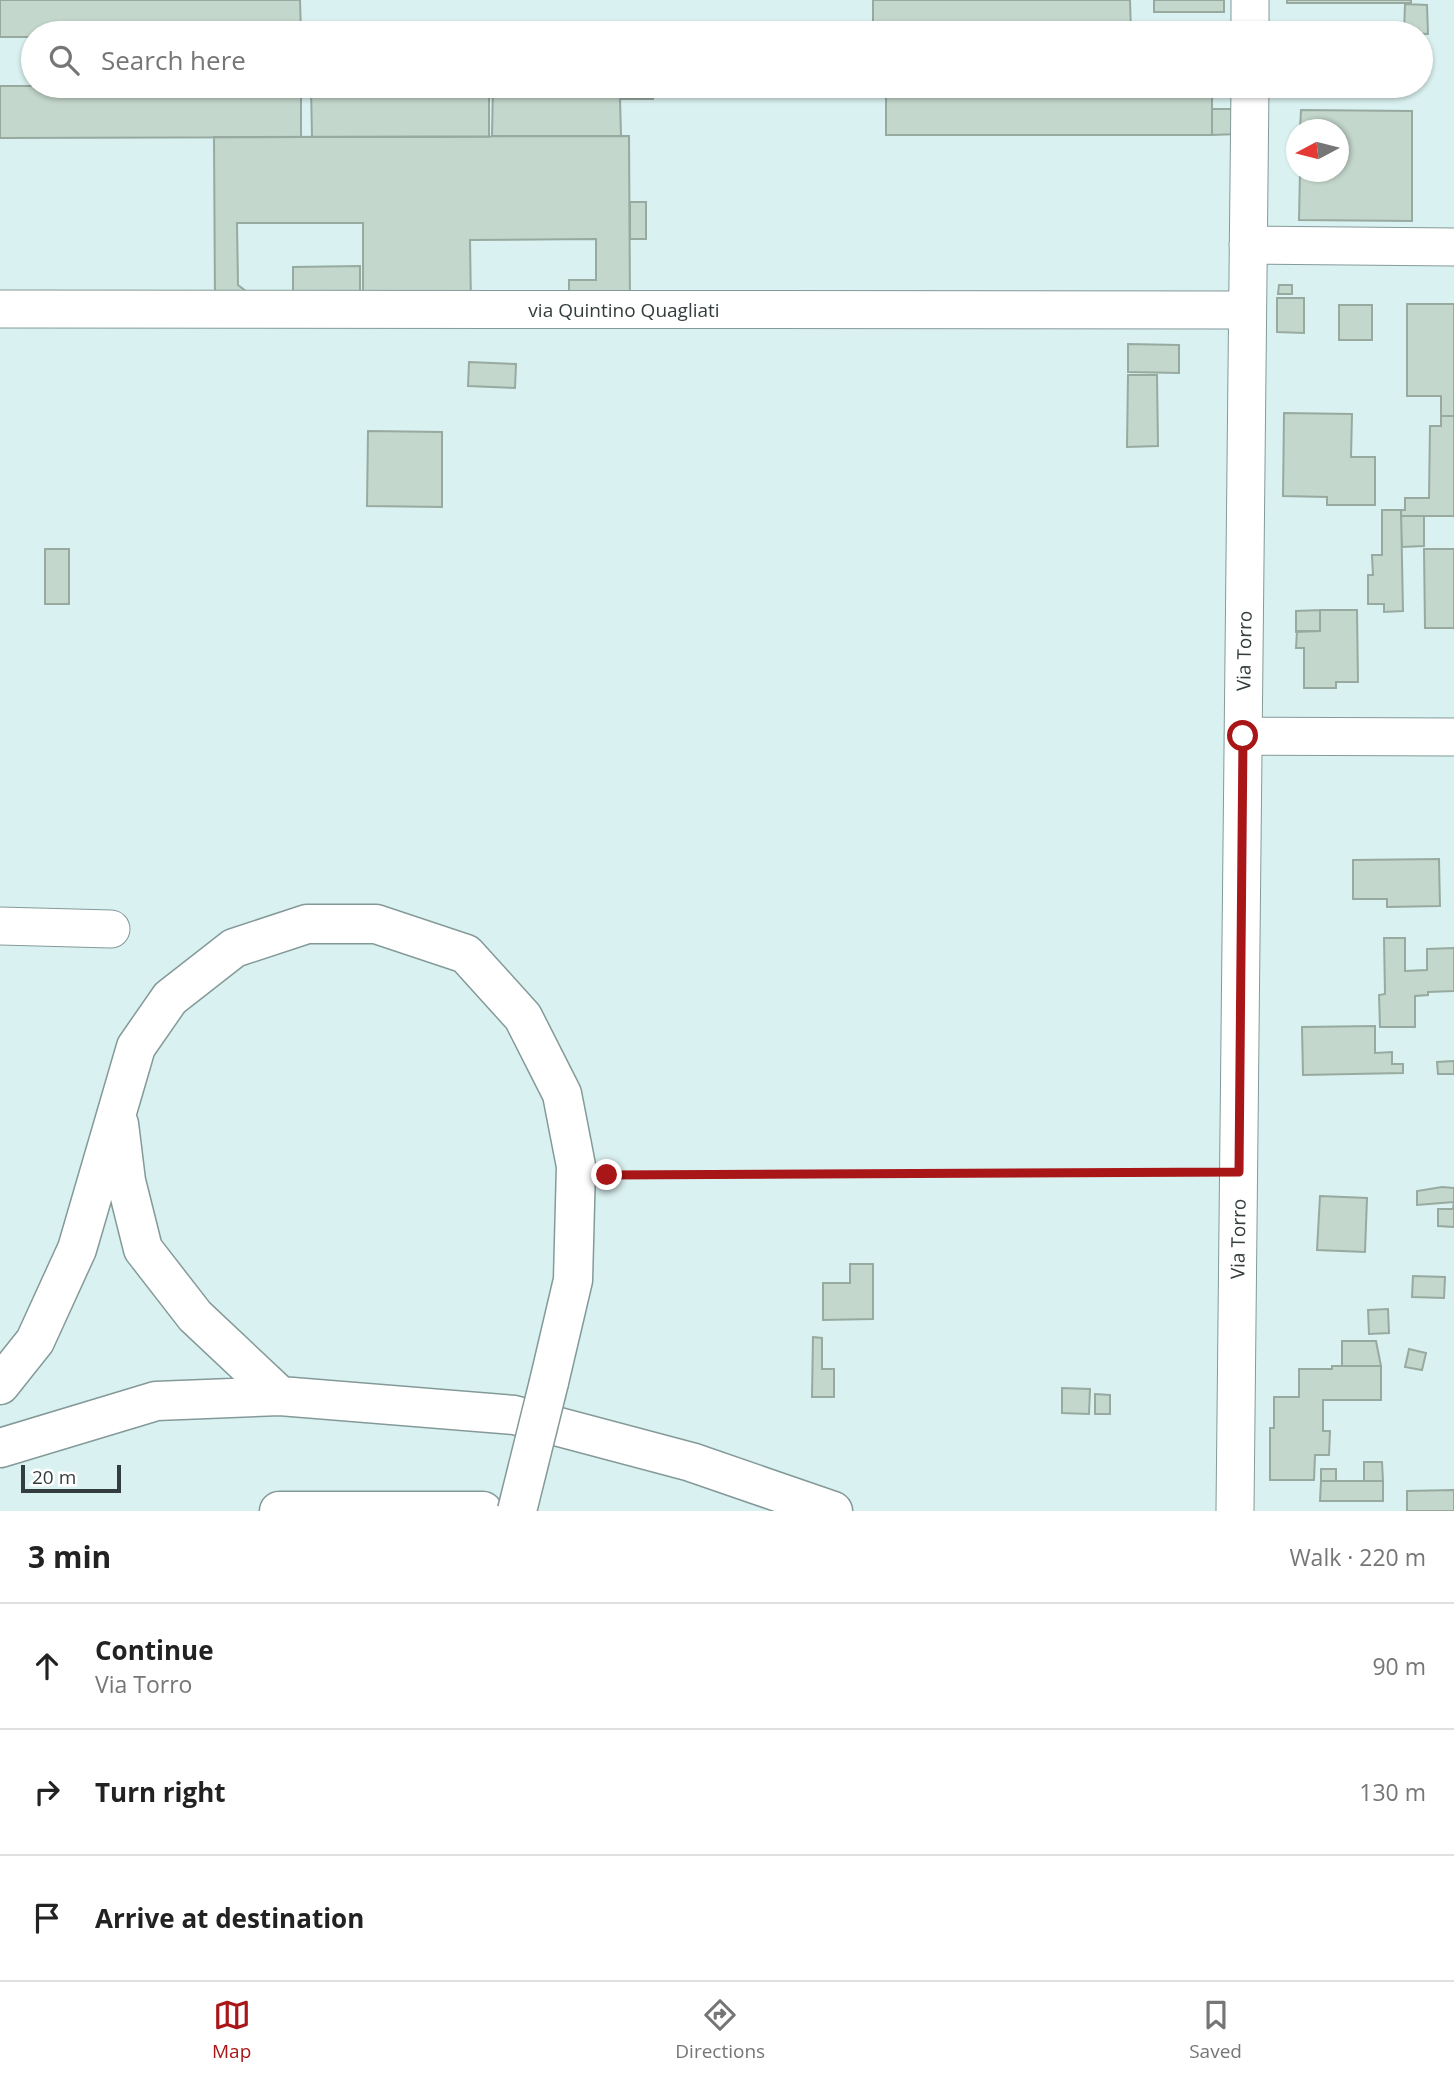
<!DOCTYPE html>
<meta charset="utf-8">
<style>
body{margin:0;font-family:"Open Sans",sans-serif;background:#f2f2f2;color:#222}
.compass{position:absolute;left:1286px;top:119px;width:63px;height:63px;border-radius:50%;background:#fff;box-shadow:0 2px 5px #0004;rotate:263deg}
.scale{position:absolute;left:21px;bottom:18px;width:100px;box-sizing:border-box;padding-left:7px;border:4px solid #343d3d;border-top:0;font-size:19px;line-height:24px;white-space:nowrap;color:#343d3d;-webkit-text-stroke:5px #fff;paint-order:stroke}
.stop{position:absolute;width:21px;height:21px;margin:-16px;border:5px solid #a91617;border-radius:50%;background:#fff}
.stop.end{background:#a91617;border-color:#fff;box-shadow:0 2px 7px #0008}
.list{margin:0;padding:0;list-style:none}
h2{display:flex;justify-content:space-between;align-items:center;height:91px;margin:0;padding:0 28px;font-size:30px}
h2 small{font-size:23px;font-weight:400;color:#767676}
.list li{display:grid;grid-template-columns:46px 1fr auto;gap:21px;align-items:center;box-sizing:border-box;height:126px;padding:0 28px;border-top:2px solid #e0e0e0}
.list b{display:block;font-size:26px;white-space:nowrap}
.list p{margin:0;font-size:23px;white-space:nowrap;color:#767676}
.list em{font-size:23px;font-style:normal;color:#767676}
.icon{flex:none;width:38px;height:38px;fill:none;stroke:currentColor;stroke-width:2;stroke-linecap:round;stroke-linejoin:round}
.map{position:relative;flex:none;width:1454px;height:1511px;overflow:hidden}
.search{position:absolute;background:#fff;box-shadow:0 2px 5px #0004;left:21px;right:21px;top:21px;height:77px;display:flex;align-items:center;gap:18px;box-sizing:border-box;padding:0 24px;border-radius:38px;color:#767676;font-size:26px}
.sheet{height:469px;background:#fff}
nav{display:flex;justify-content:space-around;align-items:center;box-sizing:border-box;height:98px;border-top:2px solid #e0e0e0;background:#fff;font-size:19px;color:#767676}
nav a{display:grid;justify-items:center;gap:4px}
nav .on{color:#a91617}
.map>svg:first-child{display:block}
.building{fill:#c4d7cc;stroke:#98aaa0;stroke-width:2}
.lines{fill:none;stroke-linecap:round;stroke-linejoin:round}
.minor-casing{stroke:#849a99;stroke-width:39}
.trunk-casing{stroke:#849a99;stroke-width:41}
.path{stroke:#99abab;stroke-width:4.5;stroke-dasharray:5 5;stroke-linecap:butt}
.minor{stroke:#fff;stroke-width:37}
.trunk{stroke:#fff;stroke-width:38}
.trunk-bridge-casing{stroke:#849a99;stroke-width:41;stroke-linecap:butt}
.trunk-bridge{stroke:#fff;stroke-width:38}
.route{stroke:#a91617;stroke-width:9}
.labels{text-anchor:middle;stroke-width:7;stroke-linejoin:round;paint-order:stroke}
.street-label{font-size:19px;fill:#343d3d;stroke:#fff}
</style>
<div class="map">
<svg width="1454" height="1511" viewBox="0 0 1454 1511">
<rect width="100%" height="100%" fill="#d9f1f0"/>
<path class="building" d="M0,0H300L301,33H33V37H0Z
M873,0H1130L1131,33H873Z
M1154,0H1224V12H1154Z
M1287,0H1411V3H1287Z
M1405,4L1427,5L1428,34L1404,33Z
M1312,26H1387V33H1312Z
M0,86H301V137L0,138Z
M311,86H489V137H312Z
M493,86H653V99H620L621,136H492Z
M886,86H1212V135H886Z
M1312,86H1405V87H1312Z
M1212,109H1239L1238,134L1212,135Z
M1301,110L1412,111V221L1299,220L1300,172H1338V130H1300Z
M629,136L630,304L569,305V280H596V239L470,240L471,306H363V223H237L238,285L251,295L215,303L214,137Z
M630,202H646V239H630Z
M360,266V304H293V267Z
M1279,285H1292V294H1278Z
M1277,298H1304V333L1277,332Z
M1407,304H1454V416H1441V396H1407Z
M1339,305H1372V340H1339Z
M1128,344L1179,345V373L1128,372Z
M469,362L516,364L515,388L468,386Z
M1128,375H1157L1158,446L1127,447Z
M1284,413L1352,414L1351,457H1375V505H1327V497L1283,496Z
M1441,416H1454V516H1401V510H1405V498H1429L1430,426H1441Z
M368,431L442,432V507L367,506Z
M1382,510H1401L1403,611L1384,612V604H1368V575H1373L1372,555H1382Z
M1401,516H1424V546L1402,547Z
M45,549H69V604H45Z
M1424,549H1454V628H1425Z
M1320,610H1357L1358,682H1336V688H1304V648H1296L1297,631H1320Z
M1320,610V631L1296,632V611Z
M1439,859L1440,906L1387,907V899H1353V860Z
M1384,938H1405V971L1427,970V949L1454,948V991L1428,992V995L1415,996V1027H1380L1379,995L1385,994Z
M1375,1026V1053L1392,1052V1064H1403V1073L1303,1075L1302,1027Z
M1454,1061V1074H1438L1437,1062Z
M1442,1187L1454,1188V1227L1438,1226V1209H1453L1454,1202L1417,1205V1191Z
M1320,1196L1367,1198L1365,1252L1317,1250Z
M850,1264H873V1319L823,1320V1283H850Z
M1413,1276L1445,1277L1444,1298L1412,1297Z
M1388,1309L1389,1333L1369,1334L1368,1310Z
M813,1337L822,1338V1369H834V1397H812Z
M1342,1341H1376L1381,1366H1342Z
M1409,1349L1426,1353L1422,1370L1405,1367Z
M1332,1366H1381V1400H1323V1431H1330L1329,1455H1315L1314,1480H1270V1428H1274V1397H1299V1369H1332Z
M1062,1388L1090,1389L1089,1414L1062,1413Z
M1095,1394L1110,1395V1414H1095Z
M1364,1462H1382L1383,1481H1364Z
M1321,1469H1336V1481H1321Z
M1321,1481H1383V1501H1320Z
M1454,1490V1511H1407V1491Z"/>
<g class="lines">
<defs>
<path id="minor" d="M1250,33V0
M1248,245L1454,247
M0,309L1247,310
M1243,736L1454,737
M0,926L111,929
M1235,1511L1250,86"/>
<path id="trunk" d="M119,1124L126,1181L143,1249L195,1316L280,1396
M0,1385L35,1341L77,1249L136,1047L170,998L234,948L307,924H376L466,954L523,1017L562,1094L576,1166L573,1280L549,1382
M0,1448L156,1401L280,1396L514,1415L691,1462L833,1511
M279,1511H483"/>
</defs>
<use href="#minor" class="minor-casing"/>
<use href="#trunk" class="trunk-casing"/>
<path class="path" d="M611,1175L1205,1172"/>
<use href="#minor" class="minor"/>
<use href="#trunk" class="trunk"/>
<defs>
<path id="trunk-bridge" d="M517,1511L549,1382"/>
</defs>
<use href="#trunk-bridge" class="trunk-bridge-casing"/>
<use href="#trunk-bridge" class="trunk-bridge"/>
</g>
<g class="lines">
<path class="route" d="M607,1175L1239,1172L1243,736"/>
</g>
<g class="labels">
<g class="street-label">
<text x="624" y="317">via Quintino Quagliati</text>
<text transform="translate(1244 651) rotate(-89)" y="7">Via Torro</text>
<text transform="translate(1238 1239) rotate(-89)" y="7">Via Torro</text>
</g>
</g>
</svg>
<svg class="compass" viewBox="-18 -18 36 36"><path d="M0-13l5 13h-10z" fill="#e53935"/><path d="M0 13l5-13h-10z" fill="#767676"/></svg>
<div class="scale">20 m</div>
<div class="stop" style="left:1243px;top:736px"></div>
<div class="stop end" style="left:607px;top:1175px"></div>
<div class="search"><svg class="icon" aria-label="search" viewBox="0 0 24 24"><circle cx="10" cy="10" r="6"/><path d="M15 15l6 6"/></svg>Search here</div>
</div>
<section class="sheet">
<h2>3 min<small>Walk · 220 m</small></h2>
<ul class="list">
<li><svg class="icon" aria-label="ahead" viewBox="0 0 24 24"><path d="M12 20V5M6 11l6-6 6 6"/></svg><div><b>Continue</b><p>Via Torro</p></div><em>90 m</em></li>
<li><svg class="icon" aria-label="right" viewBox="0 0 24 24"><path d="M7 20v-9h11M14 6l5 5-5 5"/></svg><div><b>Turn right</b></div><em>130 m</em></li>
<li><svg class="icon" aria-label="arrive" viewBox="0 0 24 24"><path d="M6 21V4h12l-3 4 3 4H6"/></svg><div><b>Arrive at destination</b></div></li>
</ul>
</section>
<nav>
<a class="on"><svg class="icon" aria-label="map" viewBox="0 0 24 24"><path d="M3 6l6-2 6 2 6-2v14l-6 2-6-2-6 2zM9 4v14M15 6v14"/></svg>Map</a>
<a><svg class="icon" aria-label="directions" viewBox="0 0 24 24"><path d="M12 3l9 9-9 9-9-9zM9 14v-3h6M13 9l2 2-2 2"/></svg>Directions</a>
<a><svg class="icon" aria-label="saved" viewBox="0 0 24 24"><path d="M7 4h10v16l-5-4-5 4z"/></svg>Saved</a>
</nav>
